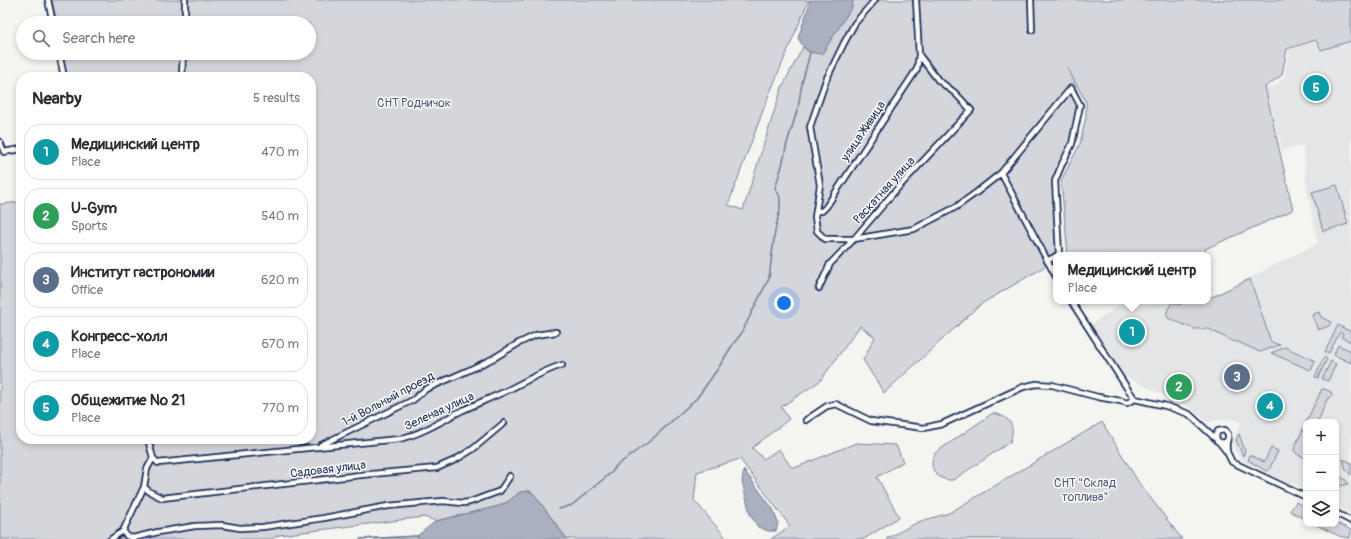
<!DOCTYPE html>
<meta charset="utf-8">
<style>
body{margin:0;font-family:Pangolin,sans-serif;background:#f2f2f3;color:#2b2b33}
.controls{position:absolute;right:12px;bottom:12px;display:grid;overflow:hidden;border-radius:8px;box-shadow:0 2px 6px #0003}
.controls button{width:36px;height:36px;display:grid;place-items:center;padding:0;border:0;border-bottom:1px solid #e1e1e2;background:#fff;color:#2b2b33;font:20px sans-serif}
.you{position:absolute;left:784px;top:303px;width:14px;height:14px;margin:-10px;border:3px solid #fff;border-radius:50%;background:#1a73e8;box-shadow:0 0 0 6px #1a73e833}
.badge{display:grid;place-items:center;width:26px;height:26px;border-radius:50%;background:#7c3aed;color:#fff;font-size:13px;font-weight:700}
.pin{position:absolute;translate:-50% -50%;border:2px solid #fff;box-shadow:0 1px 4px #0006}
.popup{position:absolute;left:1053px;top:252px;width:158px;height:52px;box-sizing:border-box;display:grid;place-content:center;border-radius:8px;background:#fff;filter:drop-shadow(0 1px 3px #0005);font-size:13px;white-space:nowrap;color:#7c7c81}
.popup b{font-size:15px;color:#2b2b33}
.popup::after{content:'';position:absolute;left:50%;top:100%;margin-left:-8px;border:8px solid transparent;border-top-color:#fff}
.list{margin:0;padding:0;list-style:none}
h2{display:flex;justify-content:space-between;align-items:center;height:52px;margin:0;padding:0 16px;font-size:17px}
h2 small{font-size:13px;font-weight:400;color:#7c7c81}
.list li{display:grid;grid-template-columns:26px 1fr auto;gap:12px;align-items:center;box-sizing:border-box;height:56px;margin:0 8px 8px;padding:0 8px;border:1px solid #e1e1e2;border-radius:16px}
.list b{display:block;font-size:15px;white-space:nowrap}
.list p{margin:0;font-size:13px;white-space:nowrap;color:#7c7c81}
.list em{font-size:13px;font-style:normal;color:#7c7c81}
.icon{flex:none;width:22px;height:22px;fill:none;stroke:currentColor;stroke-width:2;stroke-linecap:round;stroke-linejoin:round}
.map{position:relative;flex:none;width:1351px;height:539px;overflow:hidden}
.search{position:absolute;background:#fff;box-shadow:0 2px 6px #0003;left:16px;top:16px;width:300px;height:44px;display:flex;align-items:center;gap:10px;box-sizing:border-box;padding:0 14px;border-radius:22px;color:#7c7c81;font-size:15px}
.panel{position:absolute;background:#fff;box-shadow:0 2px 6px #0003;left:16px;top:72px;width:300px;height:372px;border-radius:16px}
.map>svg:first-child{display:block}
.built{fill:#e4e5e6}
.green{fill:#d4d6db;stroke:#78829c}
.water{fill:#aab0bf;stroke:#717c98}
.lines{fill:none;stroke-linecap:round;stroke-linejoin:round}
.stream{stroke:#717c98;stroke-width:1.5}
.street-casing{stroke:#1b2f5e;stroke-width:8}
.street{stroke:#fdfcf7;stroke-width:4.5}
.labels{text-anchor:middle;stroke-width:3;stroke-linejoin:round;paint-order:stroke}
.park-label{font-size:12px;fill:#49597d;stroke:#fdfcf7}
.street-label{font-size:12px;fill:#1b2f5e;stroke:#fdfcf7}
</style>
<div class="map">
<svg width="1351" height="539" viewBox="0 0 1351 539">
<rect width="100%" height="100%" fill="#f4f4f1"/>
<filter id="ink" filterUnits="userSpaceOnUse"><feTurbulence type="fractalNoise" baseFrequency=".025" numOctaves="2"/><feDisplacementMap in="SourceGraphic" scale="8" xChannelSelector="R" yChannelSelector="G"/><feConvolveMatrix kernelMatrix="1 2 1 2 8 2 1 2 1" color-interpolation-filters="sRGB"/></filter>
<g filter="url(#ink)">
<path class="built" d="M1315,41L1320,51L1351,42V514L1336,506V422H1306V490L1294,484L1284,482L1243,461L1239,458L1233,446V439L1241,423L1233,418L1207,422L1189,407L1122,375L1089,326L1125,301H1208V297H1212L1318,243L1307,191L1303,146L1282,150L1266,88L1278,85L1285,75L1289,50Z"/>
<path class="green" d="M52,0H809L768,97L728,205L743,210L782,87L803,47L810,53L852,7L853,0H1351V41L1321,50L1316,40L1287,49L1282,75L1265,87L1293,210L1205,249L1206,255H1068L1061,181L1080,144L1086,117V102L1067,67L1083,105L1076,142L1058,181L1061,255H1056V260L981,304L884,393L863,360L875,337L860,326L820,381L781,407L789,419L752,448L764,459L779,449L791,467H797L856,443L896,445L903,462L877,477L899,517L864,539H771L790,526L740,459L697,472L694,500L727,539H567L533,493L529,491L520,492L509,501L499,506L436,521L424,517L279,535L271,539H0V204L21,202V439H311V77H67L63,53H309V23H57Z
M1337,185L1348,224L1323,231L1312,192Z
M1250,279L1271,342L1280,345L1260,352L1238,342L1232,341L1209,329H1194L1168,318C1164,312 1170,307 1172,302L1180,305L1183,301H1208V297H1212Z
M1319,312L1321,317L1331,322L1329,326L1318,330L1312,315Z
M1338,325L1351,332V342L1341,337L1343,334L1340,332L1329,353L1325,352Z
M1338,345L1351,351V363L1334,355Z
M1285,347L1315,361L1312,369L1310,370L1271,353Z
M1324,357L1327,359L1318,378L1315,377Z
M1331,361L1336,364L1328,381L1322,379Z
M1322,389H1325L1331,392L1332,394L1330,398L1327,399L1318,422H1306Z
M993,413C1010,417 1016,425 1010,442L953,480C943,481 932,475 932,463C932,460 934,456 935,453Z
M1102,422L1139,483L1182,539H886L918,522L949,513Z
M1306,423V458L1297,454L1294,450L1295,446Z
M1239,434L1245,451L1243,456L1236,440Z
M1271,448L1278,451L1269,470L1266,471L1248,460L1250,455L1264,462Z
M1343,459L1351,463V475L1346,470Z
M1341,477L1346,480L1348,484L1336,487Z
M1296,502L1306,507V520L1290,511Z
M1336,523L1351,530L1350,538L1339,536L1314,524H1336Z
M417,536L419,539H360Z"/>
<path class="water" d="M810,0H853L852,7L822,54C807,53 805,50 798,38L809,6Z
M744,470L773,509L778,523L776,531H768L758,527L750,514L742,481Z
M529,491L533,493L567,539H419L417,536L436,521L499,506L509,501L520,492Z"/>
<g class="lines">
<path class="stream" d="M559,509L572,505L612,472L616,466L650,441L697,398L717,370L733,344L741,334L769,278L775,231L780,209V197L775,188L782,166L787,143L798,108L802,83L810,53
M360,539L418,536"/>
<defs>
<path id="street" d="M48,0L53,23
M185,0V23
M875,0L855,23L844,43L826,80L810,127L820,185L815,217L817,231L825,239H854L914,229L956,207L977,192L1001,173L1071,88L1080,105L1072,144L1062,164L1055,181L1059,254L1058,255
M1031,0L1032,30
M59,53L64,77
M182,77L183,53
M0,142L4,152L21,149
M1001,173L1056,277
M816,211H822L826,207L917,69L919,55
M1047,261L1056,256
M819,288L830,264L854,239L895,191L971,110L955,93L938,80L919,55L916,0
M1071,301L1127,388L1135,399L1166,406L1189,414L1216,439
M806,420L827,406L836,404L871,421L924,428L942,424L1023,387L1036,384L1052,385L1098,397L1121,401L1127,403L1135,399
M1227,441L1223,443L1217,441L1216,435L1218,431L1225,430C1230,435 1228,436 1227,442C1226,445 1227,449 1227,452
M1219,442L1227,452L1232,462L1306,497
M321,445L413,400L426,389L467,371L494,358L519,343L536,335L556,332
M153,458L158,463L247,454L399,439C422,434 441,421 461,411C476,404 491,398 506,391C525,382 542,371 562,365
M144,487L150,492L162,498L361,475L437,468L455,460L473,449L504,423
M1336,513L1351,521
M123,531L127,536L133,538L158,532L195,526L222,525L240,528L263,527L324,518L388,506L443,501L463,503L470,502L500,491L510,476
M111,539L123,531L144,487L147,469L153,458L148,439"/>
</defs>
<use href="#street" class="street-casing"/>
<use href="#street" class="street"/>
</g>
</g>
<g class="labels">
<g class="park-label">
<text x="414" y="107">СНТ Родничок</text>
<text x="1085" y="487">СНТ "Склад<tspan x="1085" dy="14">топлива"</tspan></text>
</g>
<g class="street-label">
<text transform="translate(863 131) rotate(-56)" y="4">улица Живица</text>
<text transform="translate(884 190) rotate(-48)" y="4">Раскатная улица</text>
<text transform="translate(388 399) rotate(-28)" y="4">1-й Вольный проезд</text>
<text transform="translate(439 411) rotate(-25)" y="4">Зеленая улица</text>
<text transform="translate(328 469) rotate(-7)" y="4">Садовая улица</text>
</g>
</g>
</svg>
<div class="controls">
<button>+</button>
<button>−</button>
<button><svg class="icon" aria-label="layers" viewBox="0 0 24 24"><path d="M12 4l9 5-9 5-9-5zM3 14l9 5 9-5"/></svg></button>
</div>
<div class="you"></div>
<div class="pin badge" style="left:1132px;top:332px;background:#0f9aa8">1</div>
<div class="popup"><b>Медицинский центр</b>Place</div>
<div class="pin badge" style="left:1179px;top:387px;background:#2e9e5b">2</div>
<div class="pin badge" style="left:1237px;top:377px;background:#5c6f8a">3</div>
<div class="pin badge" style="left:1270px;top:406px;background:#0f9aa8">4</div>
<div class="pin badge" style="left:1316px;top:88px;background:#0f9aa8">5</div>
<div class="search"><svg class="icon" aria-label="search" viewBox="0 0 24 24"><circle cx="10" cy="10" r="6"/><path d="M15 15l6 6"/></svg>Search here</div>
<section class="panel">
<h2>Nearby<small>5 results</small></h2>
<ul class="list">
<li><span class="badge" style="background:#0f9aa8">1</span><div><b>Медицинский центр</b><p>Place</p></div><em>470 m</em></li>
<li><span class="badge" style="background:#2e9e5b">2</span><div><b>U-Gym</b><p>Sports</p></div><em>540 m</em></li>
<li><span class="badge" style="background:#5c6f8a">3</span><div><b>Институт гастрономии</b><p>Office</p></div><em>620 m</em></li>
<li><span class="badge" style="background:#0f9aa8">4</span><div><b>Конгресс-холл</b><p>Place</p></div><em>670 m</em></li>
<li><span class="badge" style="background:#0f9aa8">5</span><div><b>Общежитие № 21</b><p>Place</p></div><em>770 m</em></li>
</ul>
</section>
</div>
